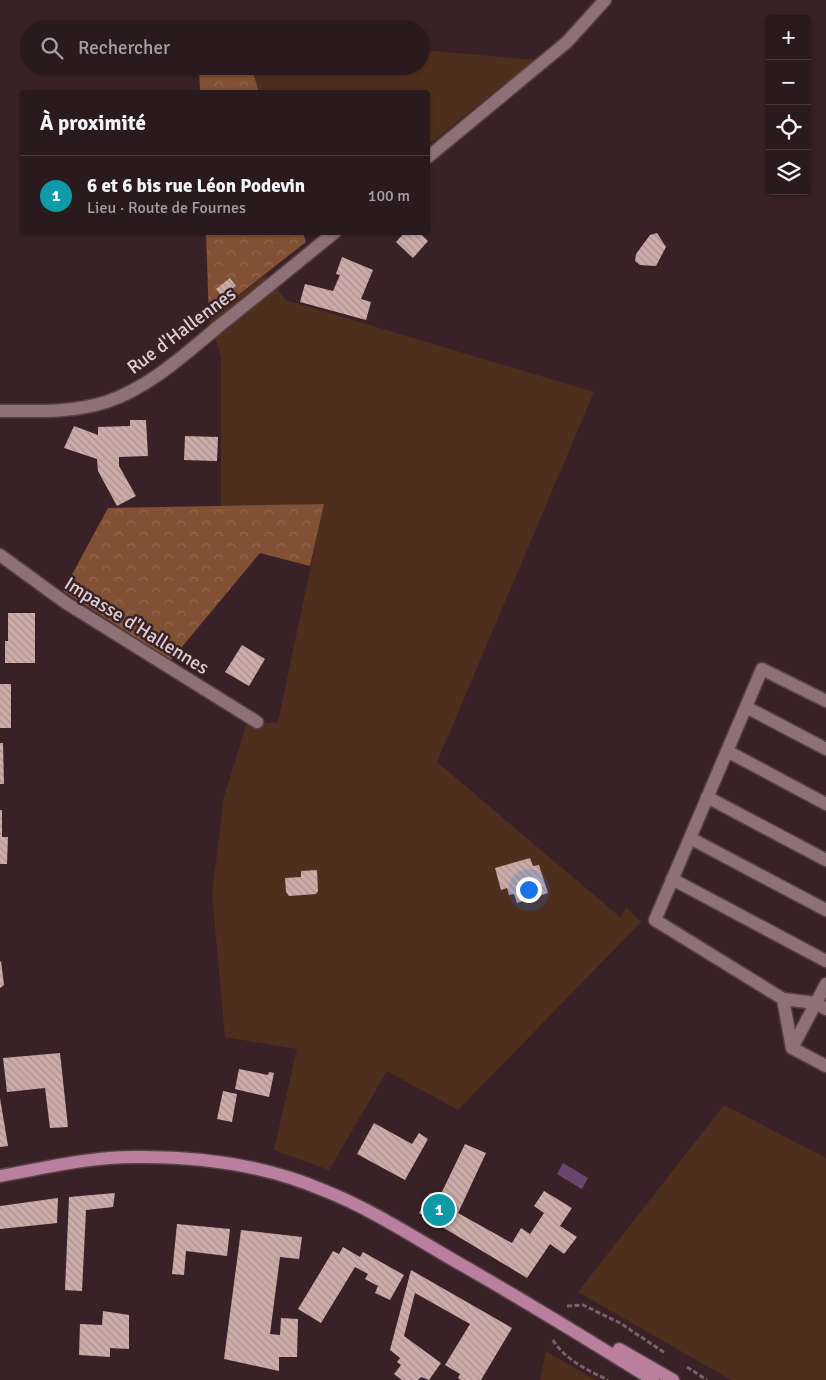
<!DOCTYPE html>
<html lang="fr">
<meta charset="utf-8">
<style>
body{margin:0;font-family:Signika,sans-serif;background:#332326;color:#f1f3f6}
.controls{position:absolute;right:15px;top:15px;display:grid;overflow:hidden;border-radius:5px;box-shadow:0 1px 4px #0004}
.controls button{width:45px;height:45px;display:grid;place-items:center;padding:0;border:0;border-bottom:1px solid #47383b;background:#2b1a1d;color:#f1f3f6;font:25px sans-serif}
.you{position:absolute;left:528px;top:889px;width:18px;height:18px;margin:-12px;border:4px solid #fff;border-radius:50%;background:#1a73e8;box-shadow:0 0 0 8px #1a73e833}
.badge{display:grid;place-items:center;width:32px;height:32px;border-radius:50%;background:#b4c24a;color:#fff;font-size:16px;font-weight:700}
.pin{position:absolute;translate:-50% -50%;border:2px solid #fff;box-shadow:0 1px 5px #0006}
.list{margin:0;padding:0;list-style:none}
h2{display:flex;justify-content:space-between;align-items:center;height:65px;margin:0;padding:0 20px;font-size:21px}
h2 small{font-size:16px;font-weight:400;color:#a6a1a4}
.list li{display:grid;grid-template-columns:32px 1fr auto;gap:15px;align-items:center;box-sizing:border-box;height:80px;padding:0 20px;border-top:1px solid #47383b}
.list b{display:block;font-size:19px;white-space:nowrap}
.list p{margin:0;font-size:16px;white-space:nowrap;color:#a6a1a4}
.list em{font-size:16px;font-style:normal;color:#a6a1a4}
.icon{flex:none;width:28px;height:28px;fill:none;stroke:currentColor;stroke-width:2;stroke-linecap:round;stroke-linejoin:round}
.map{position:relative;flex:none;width:826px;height:1380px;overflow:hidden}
.search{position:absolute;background:#2b1a1d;box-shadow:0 1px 4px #0004;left:20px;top:20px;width:410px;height:55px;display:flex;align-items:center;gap:12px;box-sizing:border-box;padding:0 18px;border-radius:28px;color:#a6a1a4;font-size:19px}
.panel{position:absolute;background:#2b1a1d;box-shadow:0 1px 4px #0004;left:20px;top:90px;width:410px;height:145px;border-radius:5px}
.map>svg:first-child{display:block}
.grass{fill:#4e2f1e}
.forest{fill:url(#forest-crowns)}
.water{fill:url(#water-ripples)}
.building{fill:url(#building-back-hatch)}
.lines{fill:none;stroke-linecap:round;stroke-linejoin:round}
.minor-casing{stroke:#554146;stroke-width:15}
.major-casing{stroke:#554146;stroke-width:15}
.path{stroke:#776267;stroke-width:3;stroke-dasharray:5 2.5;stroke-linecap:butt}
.minor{stroke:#8e7177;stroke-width:12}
.major{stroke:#ba7f9e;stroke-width:12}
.labels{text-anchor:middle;stroke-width:5;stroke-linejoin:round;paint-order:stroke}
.street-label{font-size:19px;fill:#deced1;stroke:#392227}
</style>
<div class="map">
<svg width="826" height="1380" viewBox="0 0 826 1380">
<defs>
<pattern id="forest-crowns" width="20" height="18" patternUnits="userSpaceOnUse" patternTransform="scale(1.25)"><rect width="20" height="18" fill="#825034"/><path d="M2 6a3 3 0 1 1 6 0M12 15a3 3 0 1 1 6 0" fill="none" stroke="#936850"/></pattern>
<pattern id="water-ripples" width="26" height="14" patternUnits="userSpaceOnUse" patternTransform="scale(1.25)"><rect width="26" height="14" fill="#68456f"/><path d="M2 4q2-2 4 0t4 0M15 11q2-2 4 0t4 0" fill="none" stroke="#7d5f82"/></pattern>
<pattern id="building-back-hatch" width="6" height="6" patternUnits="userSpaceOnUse" patternTransform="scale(1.25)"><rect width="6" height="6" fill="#ccaca8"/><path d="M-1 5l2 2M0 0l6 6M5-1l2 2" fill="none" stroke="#aa908e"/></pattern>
</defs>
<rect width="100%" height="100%" fill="#392227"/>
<path class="grass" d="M421,50L535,60L428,145V92H259L251,66H421Z
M265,275L286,300L594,392L437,762L621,918L626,907L641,922L458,1110L387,1071L329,1170L274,1150L297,1049L225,1037L212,894L224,797L246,725L278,722L324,504L221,507V357L209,318Z
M724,1105L826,1158V1380H731L578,1292Z
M546,1351L595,1380H540Z"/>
<path class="forest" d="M199,66H251L259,92H200Z
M206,233H303L306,242L209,318Z
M324,504L310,566L260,553L171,660L63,591L108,508Z"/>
<path class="water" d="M563,1163L588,1178L582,1189L557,1174Z"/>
<path class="building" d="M405,232H419L428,241L413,258L396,242Z
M657,233L666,247L656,266L640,265L635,261L636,254L650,235Z
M342,257L373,270L361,299L371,302L366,320L300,302L305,284L333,291L340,275L336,274Z
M230,278L236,286L222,296L216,289Z
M130,420H146L148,456L119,457V466L136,496L117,506L98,471L97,459L64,448L74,426L98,435V427L130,426Z
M185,436L218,437L217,461L184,460Z
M8,613H35V663H5V641H8Z
M242,645L265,659L249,686L225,672Z
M0,684H11V728H0Z
M0,743H3L4,784H0Z
M0,810H2V837H8L7,864H0Z
M530,858L533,866L539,865L548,893L517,903L514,894L509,895L507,888L501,890L495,868Z
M317,870L318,891L316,894L289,896L286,892L285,878L301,877V871Z
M1,961L4,985L0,988V962Z
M60,1053L68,1127L50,1128L45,1088L7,1092L3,1058Z
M239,1069L268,1075L269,1072L274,1073L269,1097L235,1089Z
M223,1091L237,1094L232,1122L217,1119Z
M0,1098L8,1146L0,1147Z
M374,1123L412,1144L419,1133L428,1139L405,1180L357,1154Z
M465,1144L486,1153L458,1213L512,1243L521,1228L530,1234L544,1213L534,1206L544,1191L572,1208L560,1226L577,1237L564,1254L550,1244L527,1278L419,1213L430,1193L439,1198Z
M115,1193L113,1207L86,1210L82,1291L65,1290L69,1197Z
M58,1198L57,1223L0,1229V1206Z
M177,1224L230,1229L227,1256L186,1251L184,1275L172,1274Z
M241,1230L302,1237L299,1259L280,1257L270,1334L280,1335L281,1318L298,1319L297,1357H279V1371L224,1359Z
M343,1247L360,1257L363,1252L404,1275L390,1300L375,1293L378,1286L365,1279L368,1274L355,1267L321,1323L298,1309L333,1251L339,1254Z
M411,1270L512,1328L481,1380H461L458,1378L460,1374L445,1365L470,1324L415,1293L404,1336L441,1363L429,1380L421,1377L418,1380H402L394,1374L401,1365L397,1362L400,1358L390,1350Z
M103,1311L129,1315V1349L110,1348V1357L79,1355L80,1324L102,1325Z"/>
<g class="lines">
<defs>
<path id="minor" d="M428,157L567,42L605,0
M0,411C36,411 71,413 106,402C149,388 185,354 219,326C258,295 296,264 335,232
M0,555L66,603L257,722
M746,707L826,749
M727,751L826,804
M707,797L826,860
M690,838L826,910
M672,879L826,961
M826,984L792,1048L826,1066
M783,999L816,1003L826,1009
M792,1048L783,999L655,920L762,669L826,701"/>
<path id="major" d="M0,1176C45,1168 89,1157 134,1157C198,1156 264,1165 323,1190C369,1208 412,1236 455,1261C522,1299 587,1339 653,1380
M619,1349L673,1380"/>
</defs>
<use href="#minor" class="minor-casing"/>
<use href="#major" class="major-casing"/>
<path class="path" d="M567,1306L583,1305L620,1323L665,1353
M553,1340C564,1359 589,1371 608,1380
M687,1367L707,1380"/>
<use href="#minor" class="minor"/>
<use href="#major" class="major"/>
</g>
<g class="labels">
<g class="street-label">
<text transform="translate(181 330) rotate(-37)" y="7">Rue d'Hallennes</text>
<text transform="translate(137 625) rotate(32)" y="7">Impasse d'Hallennes</text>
</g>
</g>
</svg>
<div class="controls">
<button>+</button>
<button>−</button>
<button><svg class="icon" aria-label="locate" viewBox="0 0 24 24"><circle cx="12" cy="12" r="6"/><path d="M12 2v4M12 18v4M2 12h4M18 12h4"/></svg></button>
<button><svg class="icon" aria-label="layers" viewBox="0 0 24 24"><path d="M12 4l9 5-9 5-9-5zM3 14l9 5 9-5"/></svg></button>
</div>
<div class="you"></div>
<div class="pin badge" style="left:439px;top:1210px;background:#0f9aa8">1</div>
<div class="search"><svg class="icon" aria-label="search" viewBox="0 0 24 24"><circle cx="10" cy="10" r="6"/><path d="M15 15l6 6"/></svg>Rechercher</div>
<section class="panel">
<h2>À proximité<small></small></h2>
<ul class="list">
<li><span class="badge" style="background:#0f9aa8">1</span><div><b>6 et 6 bis rue Léon Podevin</b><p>Lieu · Route de Fournes</p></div><em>100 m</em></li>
</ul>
</section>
</div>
